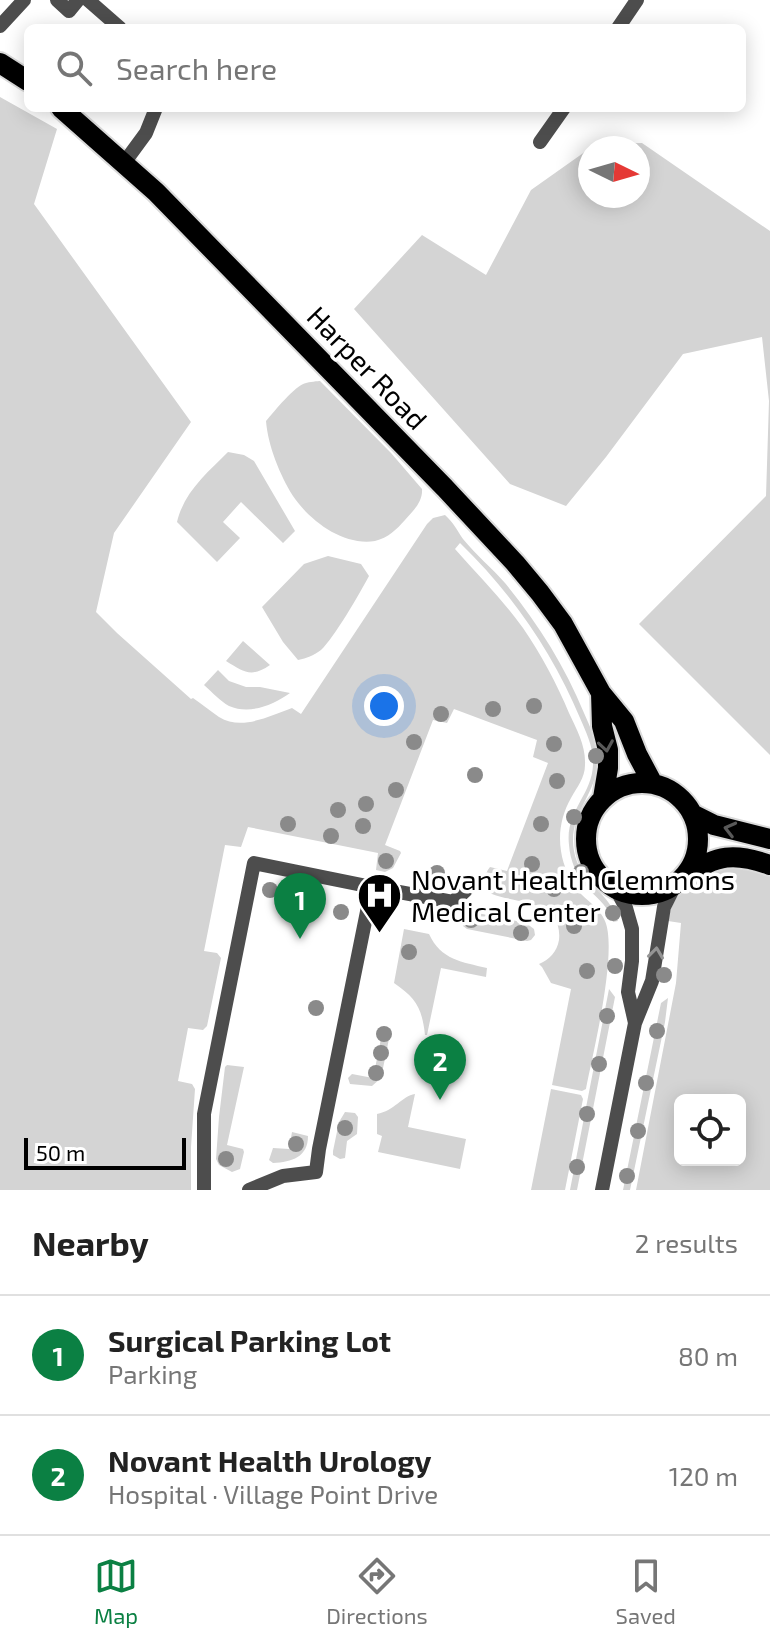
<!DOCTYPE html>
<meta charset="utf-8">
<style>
body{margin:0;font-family:"Exo 2",sans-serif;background:#f6f6f6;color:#222}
.controls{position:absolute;right:24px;bottom:24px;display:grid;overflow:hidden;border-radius:12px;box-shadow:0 4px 20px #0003}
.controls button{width:72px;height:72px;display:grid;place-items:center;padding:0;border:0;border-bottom:2px solid #e0e0e0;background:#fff;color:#222;font:40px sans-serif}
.compass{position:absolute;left:578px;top:136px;width:72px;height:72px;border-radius:50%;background:#fff;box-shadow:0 4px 20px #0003;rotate:95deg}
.scale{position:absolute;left:24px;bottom:20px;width:162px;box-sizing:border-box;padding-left:8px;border:4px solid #000;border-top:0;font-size:22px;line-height:28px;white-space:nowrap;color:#000;-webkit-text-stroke:6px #fff;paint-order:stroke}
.you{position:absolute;left:384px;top:706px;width:28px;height:28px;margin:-20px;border:6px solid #fff;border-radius:50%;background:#1a73e8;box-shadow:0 0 0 12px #1a73e833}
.badge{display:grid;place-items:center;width:52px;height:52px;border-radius:50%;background:#0b8043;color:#fff;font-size:26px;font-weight:700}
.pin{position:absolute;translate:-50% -66px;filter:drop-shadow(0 2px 4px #0008)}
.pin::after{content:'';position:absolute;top:42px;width:28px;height:24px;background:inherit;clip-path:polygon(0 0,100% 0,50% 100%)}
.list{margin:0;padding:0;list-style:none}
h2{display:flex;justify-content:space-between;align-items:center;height:104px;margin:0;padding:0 32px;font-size:34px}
h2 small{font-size:26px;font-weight:400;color:#767676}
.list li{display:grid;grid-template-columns:52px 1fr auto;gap:24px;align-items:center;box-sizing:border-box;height:120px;padding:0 32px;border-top:2px solid #e0e0e0}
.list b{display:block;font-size:30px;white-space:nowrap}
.list p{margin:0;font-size:26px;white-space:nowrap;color:#767676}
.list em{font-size:26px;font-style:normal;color:#767676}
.icon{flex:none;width:44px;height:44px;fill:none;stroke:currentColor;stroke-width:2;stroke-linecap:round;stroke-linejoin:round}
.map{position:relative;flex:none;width:770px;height:1190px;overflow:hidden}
.search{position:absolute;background:#fff;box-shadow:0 4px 20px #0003;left:24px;right:24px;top:24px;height:88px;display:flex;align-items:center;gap:20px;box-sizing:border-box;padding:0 28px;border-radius:12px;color:#767676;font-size:30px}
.sheet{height:344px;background:#fff}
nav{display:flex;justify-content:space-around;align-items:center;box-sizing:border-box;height:112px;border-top:2px solid #e0e0e0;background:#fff;font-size:22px;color:#767676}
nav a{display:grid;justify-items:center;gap:4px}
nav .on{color:#0b8043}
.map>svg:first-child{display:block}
.green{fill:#d4d4d4;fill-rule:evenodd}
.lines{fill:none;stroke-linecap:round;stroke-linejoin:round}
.major-casing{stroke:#dbdbdb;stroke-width:24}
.minor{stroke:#4d4d4d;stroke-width:14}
.major{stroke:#000;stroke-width:20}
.tree{fill:#8a8a8a}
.oneway{stroke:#595959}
.oneway2{stroke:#949494}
.labels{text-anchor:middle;stroke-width:7;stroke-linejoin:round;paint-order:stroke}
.street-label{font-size:28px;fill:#000;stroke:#fff}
.poi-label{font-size:28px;fill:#000;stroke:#fff;text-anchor:start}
</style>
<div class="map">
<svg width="770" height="1190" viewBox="0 0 770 1190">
<rect width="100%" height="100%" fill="#fff"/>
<path class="green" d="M0,97L57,129L34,204L191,422L114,533L96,612L117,633L191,699L193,698C202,704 210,711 219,717C242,731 269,716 292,708L301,714L427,524L433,518L445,515C453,522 457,530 463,539C476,555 492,568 505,583C537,622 565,666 584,713C590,727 598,743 598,759C598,794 567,814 574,851C580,884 609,891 618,921L613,922C609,908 599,899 588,889C577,878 570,860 569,845C565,811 592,795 593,765C594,748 586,732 580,718C553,653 511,592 460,543L455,549C478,575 503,600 523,628C541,654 557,684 569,713C577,730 586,746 585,765C585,778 577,787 571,798C562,814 558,832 561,851C563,866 571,883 581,894C590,903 600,909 605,921C618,951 593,1053 586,1089L582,1091L552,1085L571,989L551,983L542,967L539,964C549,960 557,952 559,940C563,900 517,904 492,894C483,887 483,875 490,867L507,871L548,763L533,757L537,740L454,709L447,723L433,720L385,845L400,851L401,853L393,868L385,872L376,870L378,853L248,827L241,847L225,845L204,951L217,953L221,958L207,1026L203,1030L188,1028L178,1081L192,1084L195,1089L191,1147V1190H0Z
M642,143L770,231V755L639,624L766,496L769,401L762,337L683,354L606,457L566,506L510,484L354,309L422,235L486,275L531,190L596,144ZM590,148H638V196H590Z
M320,381L391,453L422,489C423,502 413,511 405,520C397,529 388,538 375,541C343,546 310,521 293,496C280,475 268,446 266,421C275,411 294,386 306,383C308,382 319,381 320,381Z
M228,452L244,455L254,461L295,531L283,543L241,502L223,522L240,538L217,562L177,522C184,492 207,473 228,452Z
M328,556L361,564L369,576C360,593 334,638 321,650C313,656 307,658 298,660L283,642L262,607L304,564Z
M243,641L270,665C251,678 244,672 226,661Z
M218,670L229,681L246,687H260L290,693C273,705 250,715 229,706C220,701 212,692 204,685Z
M724,866L754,867L770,875V1190H636L676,983L681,923L668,921C674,887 695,878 724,866ZM680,1100H740V1160H680Z
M468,911L526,923L534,929L535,935L531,940L527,941L467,929L463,926L461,918Z
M404,929L429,934C441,960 462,962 487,968L486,977L441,968L427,1035H425C422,1008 416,998 394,983Z
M609,989L615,997L577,1190H570Z
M668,998L665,1022L630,1190H623L661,1003Z
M383,1029H391L381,1078L372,1086L350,1084L348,1078L352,1074L373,1078Z
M227,1065L244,1067L227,1145L243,1149L244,1152L240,1169L232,1172L219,1165L216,1159L219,1117L225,1067Z
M551,1089L581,1095L583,1099L565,1190H531Z
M415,1094L408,1127L466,1139L460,1169L378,1152L382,1136L377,1134V1114C394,1111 402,1096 415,1094Z
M345,1112L355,1113L358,1117L357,1134L347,1141L345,1158L340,1159L333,1155V1151L339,1122Z
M292,1132L308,1136C308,1157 292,1162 273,1163L269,1160L273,1148L289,1149Z"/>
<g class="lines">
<defs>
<path id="major" d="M0,63L28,81
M61,108L156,192L445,488L515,563L540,593L563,624L601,693L624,721L637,754L653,784
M601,693L602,726L608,750V768L603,798
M586 839a56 56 0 1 1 112 0a56 56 0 1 1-112 0Z
M692,814L714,825L770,839
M686,875C717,855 734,852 770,865"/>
</defs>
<use href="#major" class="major-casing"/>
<path class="minor" d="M57,0L69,11L78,0
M88,0L120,28
M0,26L24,0
M618,28L637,0
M540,142L564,108
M124,163L146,133L156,108
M372,887L453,902L466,890
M616,889L626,908L632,929V961L628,992L635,1023
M204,1190V1114L254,863L372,887L319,1149L316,1172L283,1176L249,1190
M602,1190L635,1023L652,981L664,907L676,883"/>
<use href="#major" class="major"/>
</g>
<g class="tree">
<circle cx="534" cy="706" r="8"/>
<circle cx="493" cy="709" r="8"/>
<circle cx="441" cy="714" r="8"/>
<circle cx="414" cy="742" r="8"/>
<circle cx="554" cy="744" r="8"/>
<circle cx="596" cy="756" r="8"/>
<circle cx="475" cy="775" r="8"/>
<circle cx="557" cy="781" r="8"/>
<circle cx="396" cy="790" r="8"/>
<circle cx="366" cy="804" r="8"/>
<circle cx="338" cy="810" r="8"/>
<circle cx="574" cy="817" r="8"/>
<circle cx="288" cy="824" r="8"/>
<circle cx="541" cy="824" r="8"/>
<circle cx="363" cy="826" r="8"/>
<circle cx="331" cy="836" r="8"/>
<circle cx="386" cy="861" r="8"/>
<circle cx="532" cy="864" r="8"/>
<circle cx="581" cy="872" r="8"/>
<circle cx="437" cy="873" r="8"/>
<circle cx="494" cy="883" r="8"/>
<circle cx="554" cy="889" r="8"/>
<circle cx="270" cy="890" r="8"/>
<circle cx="341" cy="912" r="8"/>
<circle cx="613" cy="913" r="8"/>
<circle cx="471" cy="920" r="8"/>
<circle cx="574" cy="926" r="8"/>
<circle cx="521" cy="933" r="8"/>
<circle cx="409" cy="952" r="8"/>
<circle cx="615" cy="966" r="8"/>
<circle cx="587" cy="971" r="8"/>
<circle cx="664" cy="975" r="8"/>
<circle cx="316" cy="1008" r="8"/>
<circle cx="607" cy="1016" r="8"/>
<circle cx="657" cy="1031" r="8"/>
<circle cx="384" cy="1034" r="8"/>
<circle cx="381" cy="1053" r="8"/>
<circle cx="599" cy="1064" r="8"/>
<circle cx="376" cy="1073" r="8"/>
<circle cx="646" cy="1083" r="8"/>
<circle cx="587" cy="1114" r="8"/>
<circle cx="345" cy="1128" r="8"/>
<circle cx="638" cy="1131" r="8"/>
<circle cx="296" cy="1144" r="8"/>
<circle cx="226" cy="1159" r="8"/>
<circle cx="577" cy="1167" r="8"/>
<circle cx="627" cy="1176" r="8"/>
</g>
<defs><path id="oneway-chevron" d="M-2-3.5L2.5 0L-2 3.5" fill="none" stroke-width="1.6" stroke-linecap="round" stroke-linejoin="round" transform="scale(2)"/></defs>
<g class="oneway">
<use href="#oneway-chevron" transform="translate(606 746) rotate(81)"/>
<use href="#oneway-chevron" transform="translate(730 829) rotate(-166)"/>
</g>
<use class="oneway2" href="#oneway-chevron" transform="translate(656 953) rotate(-83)"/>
<defs>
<symbol id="hospital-pin" viewBox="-11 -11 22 30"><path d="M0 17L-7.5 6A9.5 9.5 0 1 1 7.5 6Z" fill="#000" stroke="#fff"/><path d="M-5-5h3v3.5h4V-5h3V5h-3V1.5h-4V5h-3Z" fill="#fff"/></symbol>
</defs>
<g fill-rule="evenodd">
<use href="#hospital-pin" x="354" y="870" width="51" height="69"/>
</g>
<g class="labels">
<g class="street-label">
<text transform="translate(367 368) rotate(46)" y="10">Harper Road</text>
</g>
<g class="poi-label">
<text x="411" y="890">Novant Health Clemmons<tspan x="411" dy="32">Medical Center</tspan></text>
</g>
</g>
</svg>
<div class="controls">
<button><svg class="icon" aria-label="locate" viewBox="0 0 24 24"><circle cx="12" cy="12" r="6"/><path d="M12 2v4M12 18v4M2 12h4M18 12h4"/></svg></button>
</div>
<svg class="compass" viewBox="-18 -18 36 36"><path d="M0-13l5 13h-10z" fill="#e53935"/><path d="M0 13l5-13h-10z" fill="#767676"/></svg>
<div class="scale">50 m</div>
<div class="you"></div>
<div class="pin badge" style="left:300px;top:939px">1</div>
<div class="pin badge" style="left:440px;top:1100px">2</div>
<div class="search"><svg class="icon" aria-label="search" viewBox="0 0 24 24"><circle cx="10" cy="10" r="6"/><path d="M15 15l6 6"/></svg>Search here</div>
</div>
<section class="sheet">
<h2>Nearby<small>2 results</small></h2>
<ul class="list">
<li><span class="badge">1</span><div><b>Surgical Parking Lot</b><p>Parking</p></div><em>80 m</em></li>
<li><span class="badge">2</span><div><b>Novant Health Urology</b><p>Hospital · Village Point Drive</p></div><em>120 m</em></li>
</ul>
</section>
<nav>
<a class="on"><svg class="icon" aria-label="map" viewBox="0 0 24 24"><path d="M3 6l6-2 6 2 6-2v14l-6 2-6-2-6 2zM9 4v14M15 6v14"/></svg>Map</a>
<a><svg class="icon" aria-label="directions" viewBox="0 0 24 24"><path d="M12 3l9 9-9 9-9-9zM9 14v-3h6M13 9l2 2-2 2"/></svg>Directions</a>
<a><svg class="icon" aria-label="saved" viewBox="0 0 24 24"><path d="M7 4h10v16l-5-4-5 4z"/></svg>Saved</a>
</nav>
